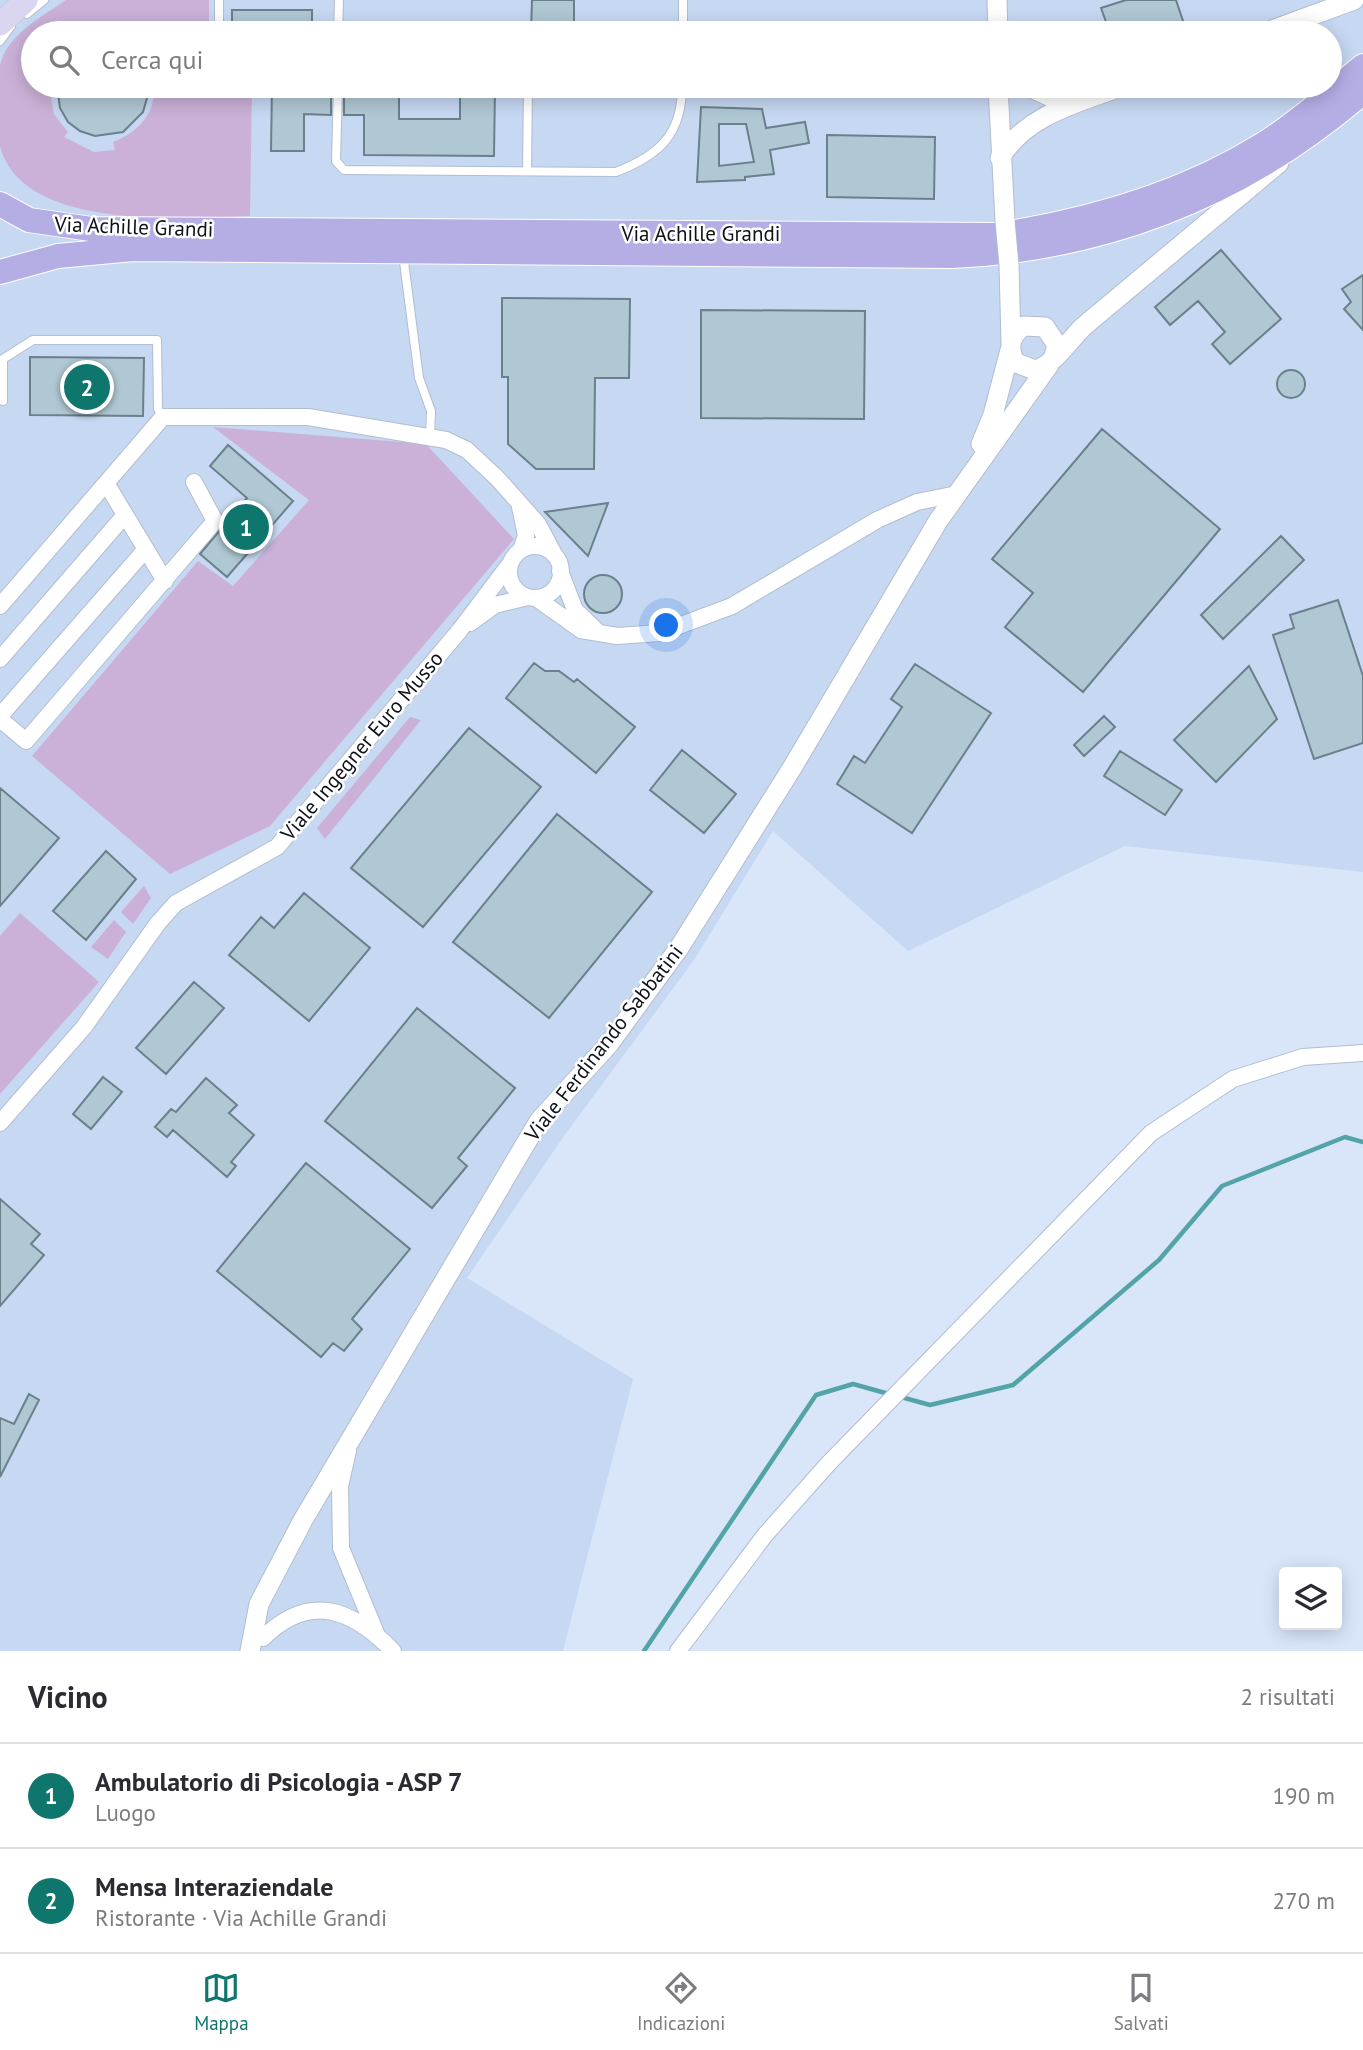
<!DOCTYPE html>
<html lang="it">
<meta charset="utf-8">
<style>
body{margin:0;font-family:"PT Sans",sans-serif;background:#f2f2f3;color:#2b2b33}
.controls{position:absolute;right:21px;bottom:21px;display:grid;overflow:hidden;border-radius:7px;box-shadow:0 4px 18px #0003}
.controls button{width:63px;height:63px;display:grid;place-items:center;padding:0;border:0;border-bottom:2px solid #e1e1e2;background:#fff;color:#2b2b33;font:35px sans-serif}
.you{position:absolute;left:667px;top:626px;width:24px;height:24px;margin:-18px;border:5px solid #fff;border-radius:50%;background:#1a73e8;box-shadow:0 0 0 10px #1a73e833}
.badge{display:grid;place-items:center;width:46px;height:46px;border-radius:50%;background:#0f766e;color:#fff;font-size:23px;font-weight:700}
.pin{position:absolute;translate:-50% -50%;border:4px solid #fff;box-shadow:0 2px 7px #0006}
.list{margin:0;padding:0;list-style:none}
h2{display:flex;justify-content:space-between;align-items:center;height:91px;margin:0;padding:0 28px;font-size:30px}
h2 small{font-size:23px;font-weight:400;color:#7c7c81}
.list li{display:grid;grid-template-columns:46px 1fr auto;gap:21px;align-items:center;box-sizing:border-box;height:105px;padding:0 28px;border-top:2px solid #e1e1e2}
.list b{display:block;font-size:26px;white-space:nowrap}
.list p{margin:0;font-size:23px;white-space:nowrap;color:#7c7c81}
.list em{font-size:23px;font-style:normal;color:#7c7c81}
.icon{flex:none;width:38px;height:38px;fill:none;stroke:currentColor;stroke-width:2;stroke-linecap:round;stroke-linejoin:round}
.map{position:relative;flex:none;width:1363px;height:1651px;overflow:hidden}
.search{position:absolute;background:#fff;box-shadow:0 4px 18px #0003;left:21px;right:21px;top:21px;height:77px;display:flex;align-items:center;gap:18px;box-sizing:border-box;padding:0 24px;border-radius:38px;color:#7c7c81;font-size:26px}
.sheet{height:301px;background:#fff}
nav{display:flex;justify-content:space-around;align-items:center;box-sizing:border-box;height:98px;border-top:2px solid #e1e1e2;background:#fff;font-size:19px;color:#7c7c81}
nav a{display:grid;justify-items:center;gap:4px}
nav .on{color:#0f766e}
.map>svg:first-child{display:block}
.built{fill:#c7d8f2;fill-rule:evenodd}
.green{fill:#cbb1d8}
.lines{fill:none;stroke-linecap:round;stroke-linejoin:round}
.stream{stroke:#53a3a9;stroke-width:4.5}
.building{fill:#b0c8d4;stroke:#6a808b;stroke-width:2;fill-rule:evenodd}
.service-casing{stroke:#b1bdd0;stroke-width:10}
.minor-casing{stroke:#b1bdd0;stroke-width:18}
.tertiary-casing{stroke:#b1bdd0;stroke-width:21}
.secondary-casing{stroke:#b1bdd0;stroke-width:24}
.primary-casing{stroke:#fff;stroke-width:26}
.service{stroke:#fff;stroke-width:8}
.minor{stroke:#fff;stroke-width:16}
.tertiary{stroke:#fff;stroke-width:19}
.secondary{stroke:#dad6f2;stroke-width:23}
.primary{stroke:#b4aee5;stroke-width:24}
.tertiary-bridge-casing{stroke:#b1bdd0;stroke-width:21;stroke-linecap:butt}
.tertiary-bridge{stroke:#fff;stroke-width:19}
.labels{text-anchor:middle;stroke-width:5;stroke-linejoin:round;paint-order:stroke}
.street-label{font-size:21px;fill:#0d1218;stroke:#fff}
</style>
<div class="map">
<svg width="1363" height="1651" viewBox="0 0 1363 1651">
<rect width="100%" height="100%" fill="#d9e6fa"/>
<path class="built" d="M0,0H1363V872L1125,846L908,951L773,831L694,960L564,1136L467,1278L633,1379L563,1651H0ZM33,33H1330V86H33Z"/>
<path class="green" d="M66,0H209V33H33V86H49L54,114L68,132L64,137L94,152L115,150L113,142C138,133 156,113 154,86H252L250,216C185,218 22,232 0,146C0,135 0,120 0,109C0,95 0,80 0,66C5,36 43,16 66,0Z
M213,427L426,444L514,539L270,826L170,874L32,756L198,561L233,586L309,500Z
M410,717L421,720L325,839L317,828Z
M144,886L151,898L133,924L121,912Z
M20,913L99,982L0,1094V936Z
M114,920L126,932L108,959L91,947Z"/>
<g class="lines">
<path class="stream" d="M901,1397L930,1405L1013,1385L1159,1260L1222,1186L1345,1137L1363,1142
M644,1651L816,1395L853,1384L889,1394"/>
</g>
<path class="building" d="M532,0H574V33L531,32Z
M1126,0H1176L1186,30L1178,33H1110L1101,8Z
M232,10H312V33H232Z
M57,86H147V98L143,112L123,132L95,136L80,131L68,122L60,108Z
M272,86H304V95H331V115L304,114V151H271Z
M365,86H399V119H460V86H495L494,156L364,155V115H344V95H365Z
M701,107L762,109L766,128L805,122L809,143L770,150L774,174L745,177V180L697,182ZM719,124H746L754,162L719,166Z
M827,135L935,137L934,199L827,197Z
M1221,250L1281,319L1230,364L1212,344L1225,332L1198,301L1170,325L1155,307Z
M1363,275V330L1344,309L1351,302L1342,289Z
M502,298L630,299L629,378H595L594,469H536L508,444V377H502Z
M701,310L865,311L864,419L701,418Z
M30,357L144,358L143,416L30,415Z
M1277 384a14 14 0 1 1 28 0a14 14 0 1 1-28 0Z
M1102,429L1220,529L1083,692L1005,627L1033,593L992,559Z
M228,445L293,501L227,577L200,554L247,498L210,466Z
M608,503L588,556L545,512Z
M1281,536L1304,560L1223,639L1201,615Z
M584 594a19 19 0 1 1 38 0a19 19 0 1 1-38 0Z
M1338,600L1363,676V743L1314,759L1273,635L1294,628L1290,615Z
M534,663L545,671H559L574,682L577,679L635,727L596,773L506,698Z
M915,664L991,713L912,833L837,784L854,756L865,763L902,707L891,699Z
M1249,666L1277,719L1216,782L1174,740Z
M1104,716L1115,727L1084,756L1074,745Z
M469,728L541,787L423,927L351,868Z
M682,750L736,794L704,833L650,790Z
M1120,751L1182,790L1165,815L1104,776Z
M0,788L59,838L0,906Z
M557,814L652,892L549,1018L453,942Z
M106,851L136,879L86,940L53,911Z
M304,893L370,948L309,1021L229,955L261,917L274,928Z
M194,982L224,1008L166,1074L136,1048Z
M417,1008L515,1088L458,1158L467,1166L432,1208L325,1121Z
M103,1077L122,1092L91,1129L73,1114Z
M206,1078L237,1105L229,1113L254,1135L231,1162L236,1166L227,1177L173,1130L167,1137L155,1127L171,1109L176,1112Z
M306,1163L410,1249L352,1319L362,1329L344,1351L333,1343L321,1357L217,1271Z
M0,1199L40,1234L31,1244L44,1255L0,1306Z
M29,1394L39,1400L0,1477V1418L14,1424Z"/>
<g class="lines">
<defs>
<path id="service" d="M27,14L44,0
M219,33V0
M338,33L339,0
M683,33V0
M0,41L11,26
M338,86L336,161L344,170L616,172C660,155 682,134 682,86
M527,171L528,86
M403,254L419,378L431,411L430,437
M3,401V359L33,340H157L158,409L163,417"/>
<path id="minor" d="M106,483L165,581
M520,507L526,536L521,550
M509 572a26 26 0 1 1 52 0a26 26 0 1 1-52 0Z
M560,571L575,610L596,630
M536,598L581,630L617,636L660,633L732,606L877,520L917,502L957,494
M0,606L163,417H308L446,440L467,450L497,478L538,524L555,556
M470,623L495,605L528,597
M0,659L125,515
M0,716L146,549
M0,719L26,741L215,521L194,482
M0,1123L84,1027L158,923L176,903L277,847L460,630L509,565
M348,1451L340,1486L341,1548L376,1633
M263,1638C310,1592 352,1609 393,1651
M678,1651L765,1535L828,1464L1151,1133L1233,1079L1303,1057L1363,1053"/>
<path id="tertiary" d="M997,0L998,33
M1264,33L1354,0
M998,86L1005,221
M1027,86L1049,96L1080,100
M1000,158C1026,115 1077,103 1123,86
M1009,265L1011,343
M1053,359L1057,345L1045,327L1024,326C1010,335 1007,349 1016,363L1035,370C1053,366 1070,339 1084,326L1279,163
M981,444L993,415L1010,350
M250,1651L259,1604L303,1520L539,1121L609,1044L679,948L792,768L938,521L1049,365"/>
<path id="secondary" d="M0,24L26,0"/>
<path id="primary" d="M0,204L29,220L91,229L996,235C1090,221 1181,195 1262,145C1298,123 1330,93 1363,66
M0,272L58,256L133,249L952,256C1108,249 1245,194 1363,92"/>
</defs>
<use href="#service" class="service-casing"/>
<use href="#minor" class="minor-casing"/>
<use href="#tertiary" class="tertiary-casing"/>
<use href="#secondary" class="secondary-casing"/>
<use href="#primary" class="primary-casing"/>
<use href="#service" class="service"/>
<use href="#minor" class="minor"/>
<use href="#tertiary" class="tertiary"/>
<use href="#secondary" class="secondary"/>
<use href="#primary" class="primary"/>
<defs>
<path id="tertiary-bridge" d="M1005,221L1009,265"/>
</defs>
<use href="#tertiary-bridge" class="tertiary-bridge-casing"/>
<use href="#tertiary-bridge" class="tertiary-bridge"/>
</g>
<g class="labels">
<g class="street-label">
<text transform="translate(134 227) rotate(2)" y="7">Via Achille Grandi</text>
<text x="701" y="241">Via Achille Grandi</text>
<text transform="translate(362 746) rotate(-50)" y="7">Viale Ingegner Euro Musso</text>
<text transform="translate(604 1043) rotate(-52)" y="7">Viale Ferdinando Sabbatini</text>
</g>
</g>
</svg>
<div class="controls">
<button><svg class="icon" aria-label="layers" viewBox="0 0 24 24"><path d="M12 4l9 5-9 5-9-5zM3 14l9 5 9-5"/></svg></button>
</div>
<div class="you"></div>
<div class="pin badge" style="left:246px;top:527px">1</div>
<div class="pin badge" style="left:87px;top:387px">2</div>
<div class="search"><svg class="icon" aria-label="search" viewBox="0 0 24 24"><circle cx="10" cy="10" r="6"/><path d="M15 15l6 6"/></svg>Cerca qui</div>
</div>
<section class="sheet">
<h2>Vicino<small>2 risultati</small></h2>
<ul class="list">
<li><span class="badge">1</span><div><b>Ambulatorio di Psicologia - ASP 7</b><p>Luogo</p></div><em>190 m</em></li>
<li><span class="badge">2</span><div><b>Mensa Interaziendale</b><p>Ristorante · Via Achille Grandi</p></div><em>270 m</em></li>
</ul>
</section>
<nav>
<a class="on"><svg class="icon" aria-label="map" viewBox="0 0 24 24"><path d="M3 6l6-2 6 2 6-2v14l-6 2-6-2-6 2zM9 4v14M15 6v14"/></svg>Mappa</a>
<a><svg class="icon" aria-label="directions" viewBox="0 0 24 24"><path d="M12 3l9 9-9 9-9-9zM9 14v-3h6M13 9l2 2-2 2"/></svg>Indicazioni</a>
<a><svg class="icon" aria-label="saved" viewBox="0 0 24 24"><path d="M7 4h10v16l-5-4-5 4z"/></svg>Salvati</a>
</nav>
